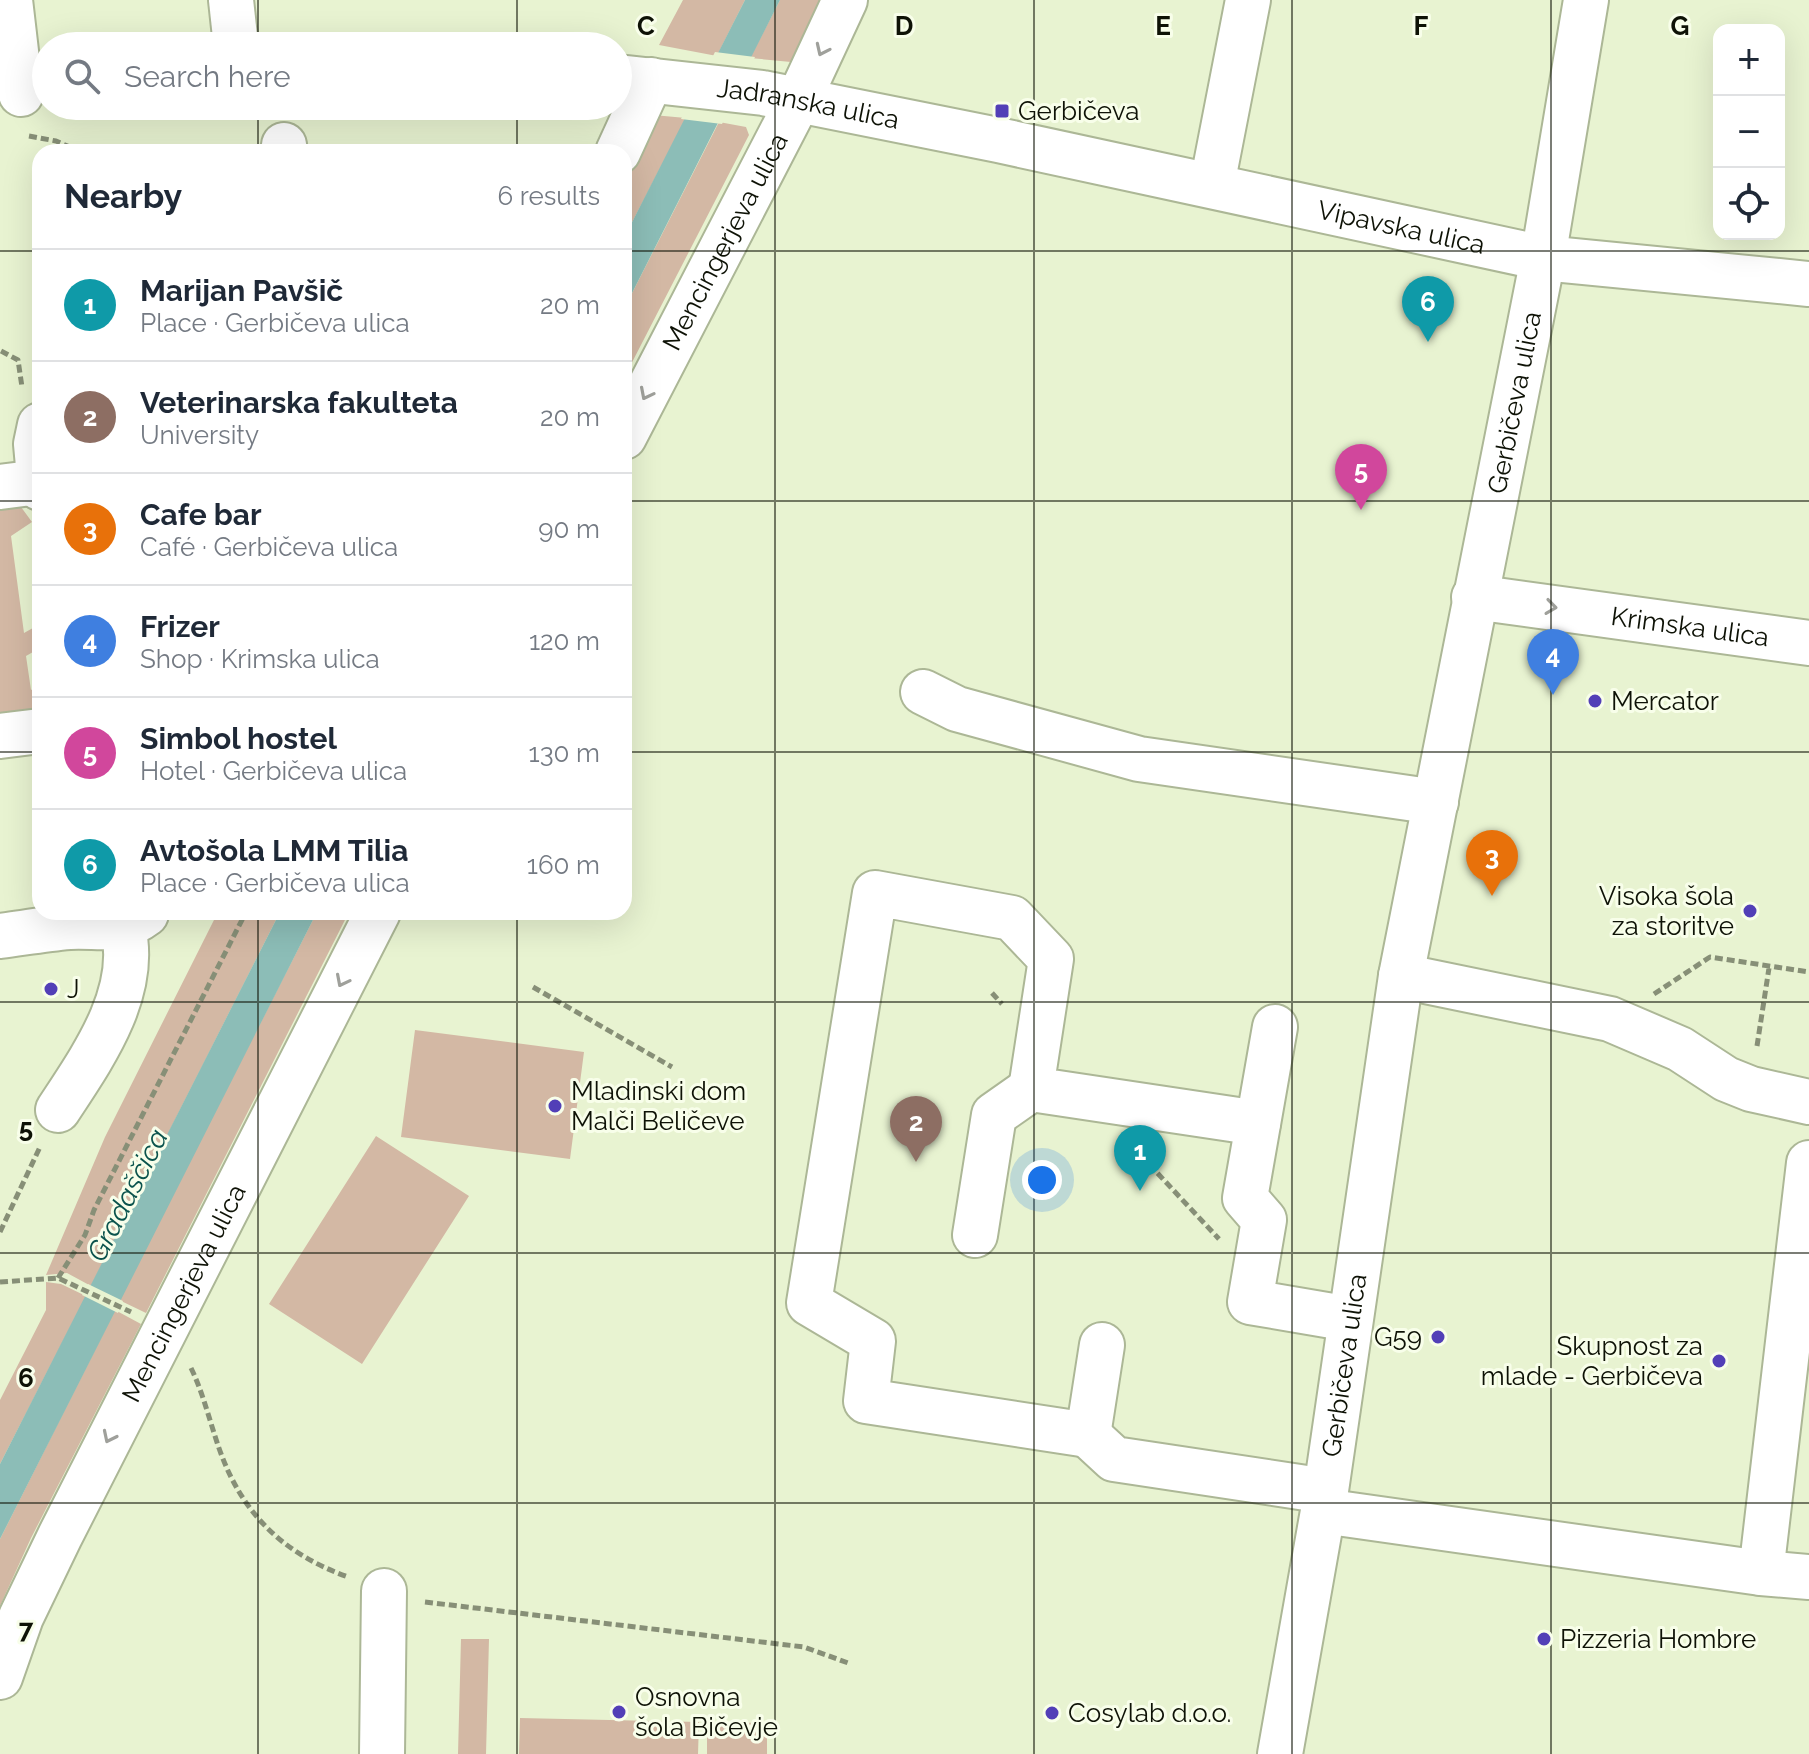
<!DOCTYPE html>
<meta charset="utf-8">
<style>
body{margin:0;font-family:Raleway,sans-serif;background:#f2f2f3;color:#1f2937}
.controls{position:absolute;right:24px;top:24px;display:grid;overflow:hidden;border-radius:16px;box-shadow:0 8px 32px #0002}
.controls button{width:72px;height:72px;display:grid;place-items:center;padding:0;border:0;border-bottom:2px solid #e0e1e3;background:#fff;color:#1f2937;font:40px sans-serif}
.you{position:absolute;left:1042px;top:1180px;width:28px;height:28px;margin:-20px;border:6px solid #fff;border-radius:50%;background:#1a73e8;box-shadow:0 0 0 12px #1a73e833}
.badge{display:grid;place-items:center;width:52px;height:52px;border-radius:50%;background:#ea580c;color:#fff;font-size:26px;font-weight:700}
.pin{position:absolute;translate:-50% -66px;filter:drop-shadow(0 2px 4px #0008)}
.pin::after{content:'';position:absolute;top:42px;width:28px;height:24px;background:inherit;clip-path:polygon(0 0,100% 0,50% 100%)}
.list{margin:0;padding:0;list-style:none}
h2{display:flex;justify-content:space-between;align-items:center;height:104px;margin:0;padding:0 32px;font-size:34px}
h2 small{font-size:26px;font-weight:400;color:#747a83}
.list li{display:grid;grid-template-columns:52px 1fr auto;gap:24px;align-items:center;box-sizing:border-box;height:112px;padding:0 32px;border-top:2px solid #e0e1e3}
.list b{display:block;font-size:30px;white-space:nowrap}
.list p{margin:0;font-size:26px;white-space:nowrap;color:#747a83}
.list em{font-size:26px;font-style:normal;color:#747a83}
.icon{flex:none;width:44px;height:44px;fill:none;stroke:currentColor;stroke-width:2;stroke-linecap:round;stroke-linejoin:round}
.map{position:relative;flex:none;width:1809px;height:1754px;overflow:hidden}
.search{position:absolute;background:#fff;box-shadow:0 8px 32px #0002;left:32px;top:32px;width:600px;height:88px;display:flex;align-items:center;gap:20px;box-sizing:border-box;padding:0 28px;border-radius:44px;color:#747a83;font-size:30px}
.panel{position:absolute;background:#fff;box-shadow:0 8px 32px #0002;left:32px;top:144px;width:600px;height:776px;border-radius:24px}
.map>svg:first-child{display:block}
.green{fill:#d3b8a4}
.water{fill:#8cbdb7}
.pier{fill:#e8f3d1}
.lines{fill:none;stroke-linecap:round;stroke-linejoin:round}
.minor-casing{stroke:#acb796;stroke-width:48}
.path{stroke:#878f77;stroke-width:5;stroke-dasharray:8 4;stroke-linecap:butt}
.minor{stroke:#fff;stroke-width:44}
.oneway{stroke:#9fa09b}
.grid{fill:none;stroke:#0e1206;stroke-width:2;stroke-opacity:0.55}
.poi-dot{fill:#523fb7;stroke:#f8feea;stroke-width:3}
.labels{text-anchor:middle;stroke-width:6;stroke-linejoin:round;paint-order:stroke}
.street-label{font-size:26px;fill:#0e1206;stroke:#f8feea}
.poi-label{font-size:26px;fill:#0e1206;stroke:#f8feea;text-anchor:start}
.water-label{font-size:28px;font-style:italic;fill:#0b534d;stroke:#f8feea}
.grid-label{font-size:26px;text-anchor:middle;font-weight:bold;fill:#0e1206;stroke:#f8feea;stroke-width:6;stroke-linejoin:round;paint-order:stroke}
</style>
<div class="map">
<svg width="1809" height="1754" viewBox="0 0 1809 1754">
<rect width="100%" height="100%" fill="#e8f3d1"/>
<path class="green" d="M683,0H745L717,56L659,45Z
M780,0H820L791,62L750,58Z
M653,115L686,118L624,238V152Z
M719,122L746,127L749,135L624,378V309Z
M0,503L21,507L32,522L11,536L24,633L40,624V648L26,656L31,690L40,686V710L0,725Z
M218,912H280L91,1286L67,1273L46,1275L105,1137Z
M317,912H349L146,1313L119,1300Z
M415,1030L584,1052L570,1159L401,1137Z
M376,1136L469,1196L362,1364L269,1304Z
M46,1282L61,1284L86,1296L0,1464V1400L46,1310Z
M115,1310L141,1324L31,1538L0,1606V1539Z
M461,1639H489L486,1754H458Z
M520,1718L699,1722L698,1754H519Z
M707,1722L767,1723V1754H707Z"/>
<path class="water" d="M745,0H780L624,309V238Z
M280,912H317L0,1539V1464Z"/>
<path class="pier" d="M715,52L755,57L722,124L681,119Z
M88,1284L123,1301L118,1313L82,1295Z"/>
<g class="lines">
<defs>
<g id="minor">
<path d="M10,0L21,94"/>
<path d="M231,0L236,46"/>
<path id="s1" d="M618,77L763,93L998,140L1543,258L1809,284"/>
<path d="M284,145L285,152"/>
<path d="M618,152L651,80"/>
<path d="M1212,185L1248,0"/>
<path d="M40,425L36,444L40,488"/>
<path id="s2" d="M624,437L798,101L845,0"/>
<path d="M0,487L39,482"/>
<path id="s3" d="M1474,597L1809,643"/>
<path d="M923,692L957,709L1139,759L1436,802"/>
<path d="M0,736L40,731"/>
<path d="M0,936C23,933 46,929 69,927C99,925 120,934 146,914"/>
<path d="M1401,976L1610,1019L1680,1049L1726,1079L1751,1089L1809,1102"/>
<path d="M1275,1027L1245,1198L1264,1220L1250,1302L1350,1319"/>
<path d="M58,1110C92,1058 139,993 123,928"/>
<path d="M975,1235L994,1115L1031,1089"/>
<path d="M1102,1345L1088,1435L866,1401L873,1341L809,1303L875,893L1012,918L1051,959L1031,1089L1258,1123"/>
<path d="M1088,1435L1114,1459L1326,1491"/>
<path d="M1323,1511L1761,1573L1809,1577"/>
<path d="M1761,1573L1809,1163"/>
<path id="s4" d="M0,1677L21,1617L60,1536L378,912"/>
<path d="M382,1754L384,1591"/>
<path id="s5" d="M1280,1754L1323,1511L1401,976L1543,258L1586,0"/>
</g>
</defs>
<use href="#minor" class="minor-casing"/>
<path class="path" d="M29,136L56,141L81,152
M1,351L18,360L22,387
M533,987L672,1067
M992,993L1002,1004
M1654,994L1710,957L1809,972
M1757,1046L1769,968
M1133,1147L1219,1239
M0,1232L40,1147
M58,1278L85,1235L94,1210L246,912
M0,1282L58,1278L131,1312
M191,1368C204,1395 210,1423 220,1451C243,1515 284,1554 348,1577
M425,1602L804,1647L851,1664"/>
<use href="#minor" class="minor"/>
</g>
<defs><path id="oneway-chevron" d="M-2-3.5L2.5 0L-2 3.5" fill="none" stroke-width="1.6" stroke-linecap="round" stroke-linejoin="round" transform="scale(2)"/></defs>
<g class="oneway">
<use href="#oneway-chevron" transform="translate(822 50) rotate(115)"/>
<use href="#oneway-chevron" transform="translate(646 394) rotate(117)"/>
<use href="#oneway-chevron" transform="translate(1551 607) rotate(8)"/>
<use href="#oneway-chevron" transform="translate(342 981) rotate(117)"/>
<use href="#oneway-chevron" transform="translate(109 1437) rotate(116)"/>
</g>
<path class="grid" d="M258,0V46M517,0V46M775,0V1754M1034,0V1754M1292,0V1754M1551,0V1754M258,106V152M517,106V152M0,251H40M624,251H1809M0,501H40M624,501H1809M0,752H40M624,752H1809M258,912V1754M517,912V1754M0,1002H1809M0,1253H1809M0,1503H1809"/>
<g class="poi-dot">
<rect x="994" y="103" width="16" height="16" rx="4"/>
<circle cx="1595" cy="701" r="8"/>
<circle cx="1750" cy="911" r="8"/>
<circle cx="51" cy="989" r="8"/>
<circle cx="555" cy="1106" r="8"/>
<circle cx="1438" cy="1337" r="8"/>
<circle cx="1719" cy="1361" r="8"/>
<circle cx="1544" cy="1639" r="8"/>
<circle cx="619" cy="1712" r="8"/>
<circle cx="1052" cy="1713" r="8"/>
</g>
<g class="labels">
<g class="street-label">
<text dy="9" stroke="none"><textPath href="#s1" startOffset="192">Jadranska ulica</textPath></text>
<text dy="9" stroke="none"><textPath href="#s1" startOffset="798">Vipavska ulica</textPath></text>
<text dy="9" stroke="none"><textPath href="#s2" startOffset="220">Mencingerjeva ulica</textPath></text>
<text dy="9" stroke="none"><textPath href="#s5" startOffset="1372">Gerbičeva ulica</textPath></text>
<text dy="9" stroke="none"><textPath href="#s3" startOffset="218">Krimska ulica</textPath></text>
<text dy="9" stroke="none"><textPath href="#s4" startOffset="426">Mencingerjeva ulica</textPath></text>
<text dy="9" stroke="none"><textPath href="#s5" startOffset="394">Gerbičeva ulica</textPath></text>
</g>
<g class="poi-label">
<text x="1018" y="120">Gerbičeva</text>
<text x="1611" y="710">Mercator</text>
<text x="1734" y="905" text-anchor="end">Visoka šola<tspan x="1734" dy="30">za storitve</tspan></text>
<text x="67" y="998">J</text>
<text x="571" y="1100">Mladinski dom<tspan x="571" dy="30">Malči Beličeve</tspan></text>
<text x="1422" y="1346" text-anchor="end">G59</text>
<text x="1703" y="1355" text-anchor="end">Skupnost za<tspan x="1703" dy="30">mlade - Gerbičeva</tspan></text>
<text x="1560" y="1648">Pizzeria Hombre</text>
<text x="635" y="1706">Osnovna<tspan x="635" dy="30">šola Bičevje</tspan></text>
<text x="1068" y="1722">Cosylab d.o.o.</text>
</g>
<g class="water-label">
<text transform="translate(127 1195) rotate(-63)" y="10">Gradaščica</text>
</g>
</g>
<g class="grid-label">
<text x="646" y="35">C</text>
<text x="904" y="35">D</text>
<text x="1163" y="35">E</text>
<text x="1421" y="35">F</text>
<text x="1680" y="35">G</text>
<text x="26" y="1137">5</text>
<text x="26" y="1387">6</text>
<text x="26" y="1638">7</text>
</g>
</svg>
<div class="controls">
<button>+</button>
<button>−</button>
<button><svg class="icon" aria-label="locate" viewBox="0 0 24 24"><circle cx="12" cy="12" r="6"/><path d="M12 2v4M12 18v4M2 12h4M18 12h4"/></svg></button>
</div>
<div class="you"></div>
<div class="pin badge" style="left:1140px;top:1191px;background:#0f9aa8">1</div>
<div class="pin badge" style="left:916px;top:1162px;background:#8d6e63">2</div>
<div class="pin badge" style="left:1492px;top:896px;background:#e8710a">3</div>
<div class="pin badge" style="left:1553px;top:695px;background:#3f7fe0">4</div>
<div class="pin badge" style="left:1361px;top:510px;background:#d1479c">5</div>
<div class="pin badge" style="left:1428px;top:342px;background:#0f9aa8">6</div>
<div class="search"><svg class="icon" aria-label="search" viewBox="0 0 24 24"><circle cx="10" cy="10" r="6"/><path d="M15 15l6 6"/></svg>Search here</div>
<section class="panel">
<h2>Nearby<small>6 results</small></h2>
<ul class="list">
<li><span class="badge" style="background:#0f9aa8">1</span><div><b>Marijan Pavšič</b><p>Place · Gerbičeva ulica</p></div><em>20 m</em></li>
<li><span class="badge" style="background:#8d6e63">2</span><div><b>Veterinarska fakulteta</b><p>University</p></div><em>20 m</em></li>
<li><span class="badge" style="background:#e8710a">3</span><div><b>Cafe bar</b><p>Café · Gerbičeva ulica</p></div><em>90 m</em></li>
<li><span class="badge" style="background:#3f7fe0">4</span><div><b>Frizer</b><p>Shop · Krimska ulica</p></div><em>120 m</em></li>
<li><span class="badge" style="background:#d1479c">5</span><div><b>Simbol hostel</b><p>Hotel · Gerbičeva ulica</p></div><em>130 m</em></li>
<li><span class="badge" style="background:#0f9aa8">6</span><div><b>Avtošola LMM Tilia</b><p>Place · Gerbičeva ulica</p></div><em>160 m</em></li>
</ul>
</section>
</div>
